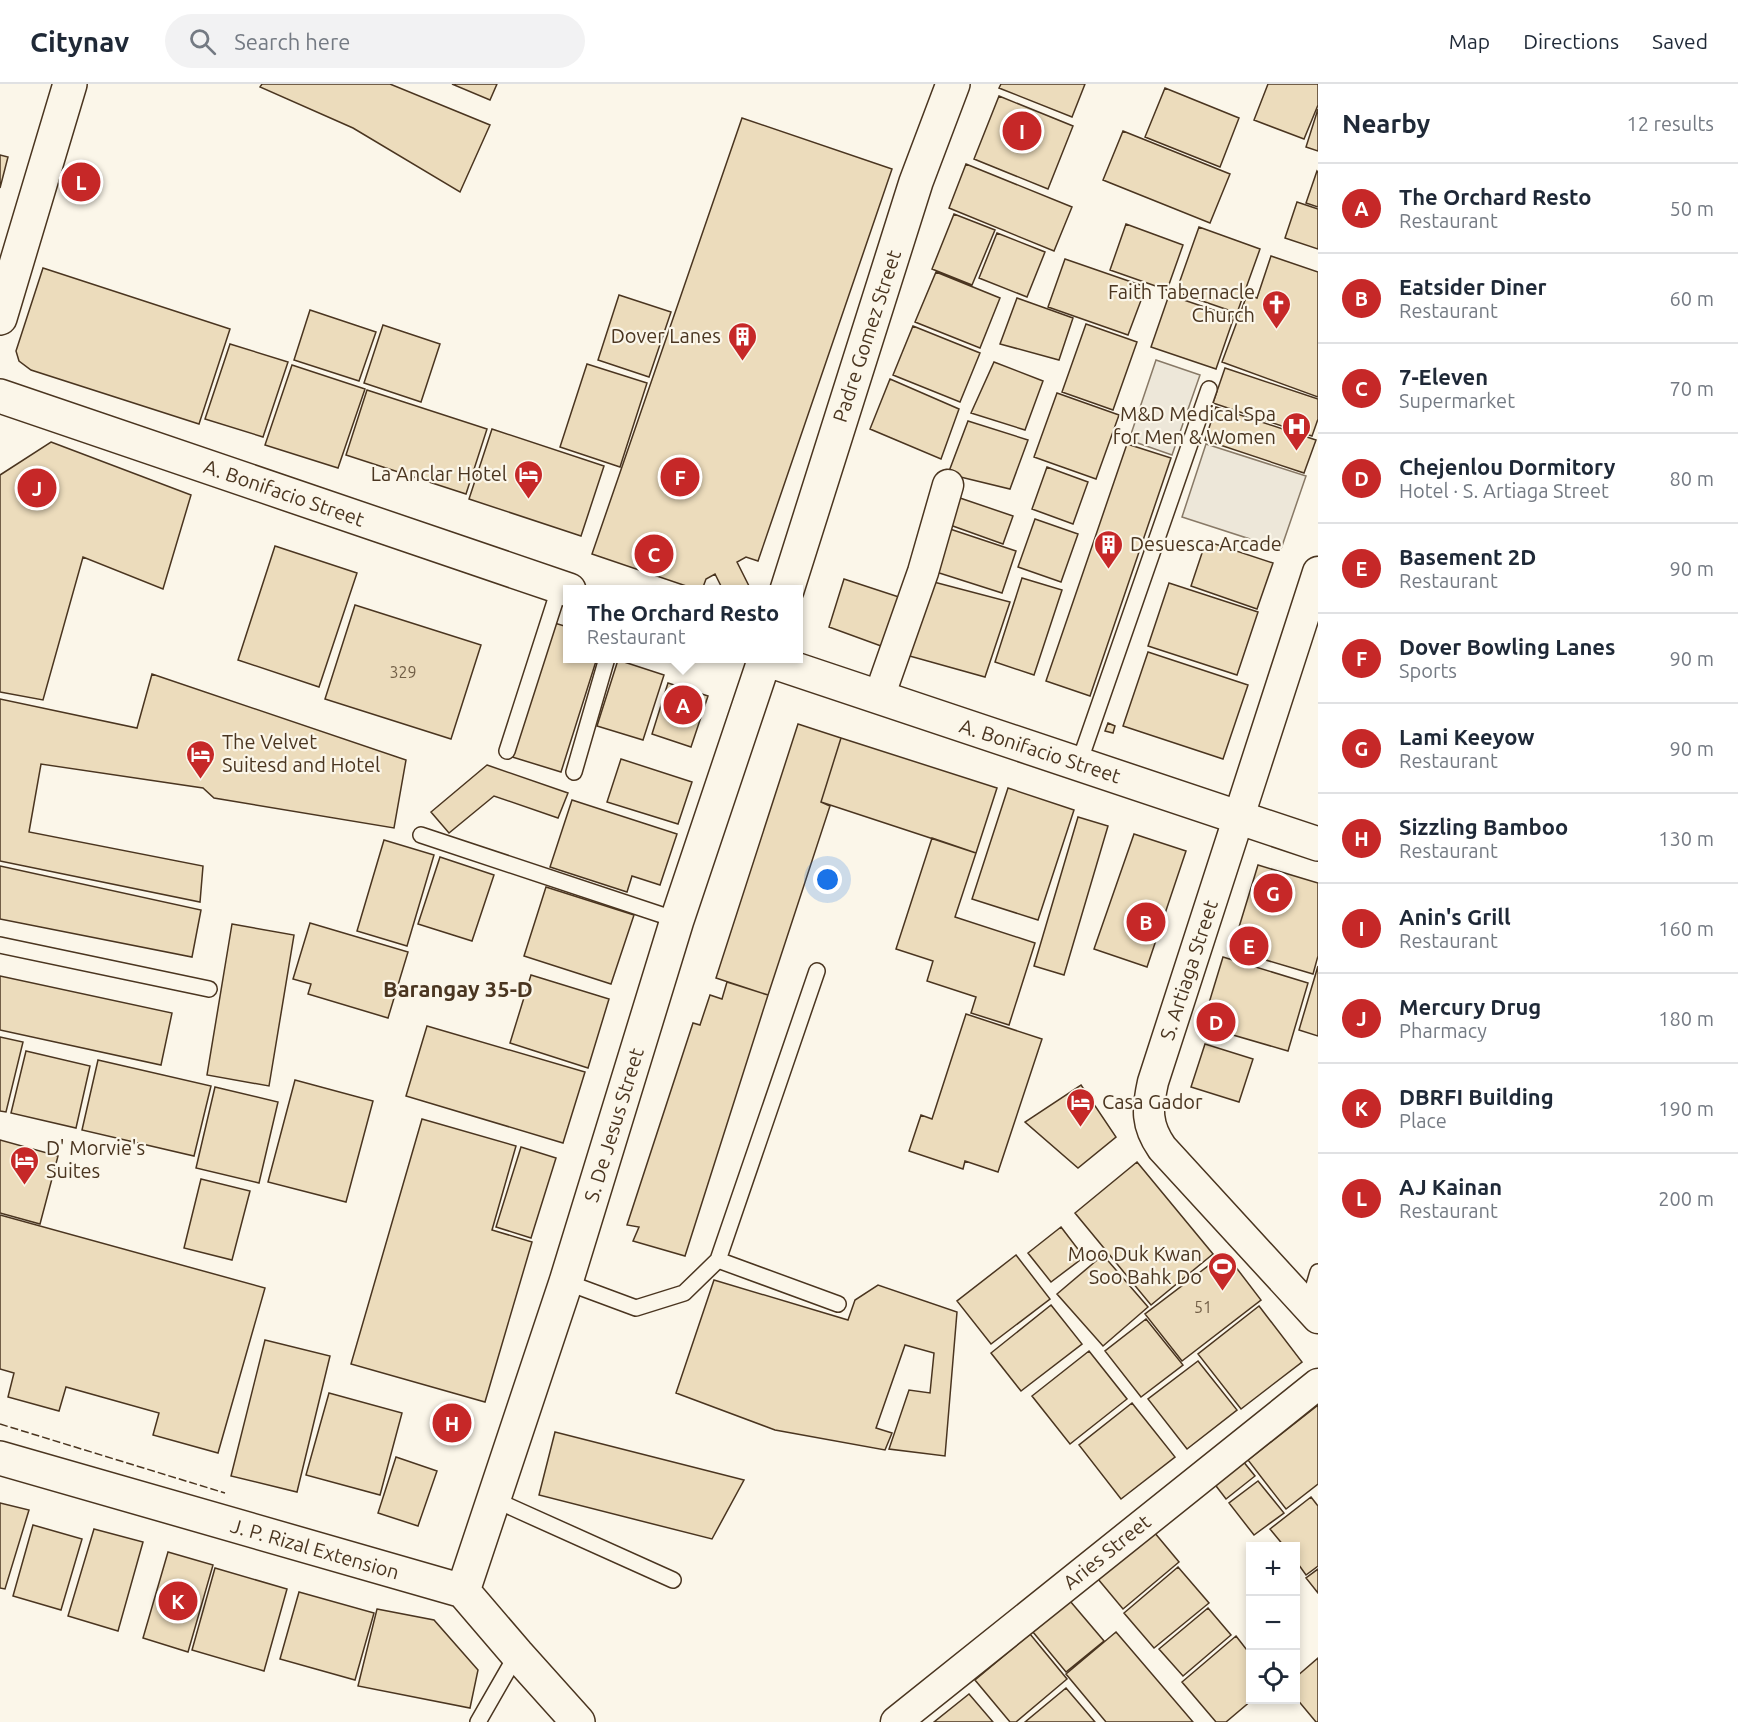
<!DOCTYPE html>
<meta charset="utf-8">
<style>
body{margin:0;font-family:Ubuntu,sans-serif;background:#f2f2f3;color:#1f2937}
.controls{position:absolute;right:18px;bottom:18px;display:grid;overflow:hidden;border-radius:0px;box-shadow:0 3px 9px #0003}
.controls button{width:54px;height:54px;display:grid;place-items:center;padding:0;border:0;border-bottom:2px solid #e0e1e3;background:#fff;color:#1f2937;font:30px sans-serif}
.you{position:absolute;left:828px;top:796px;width:21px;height:21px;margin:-15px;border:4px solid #fff;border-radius:50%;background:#1a73e8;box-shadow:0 0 0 9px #1a73e833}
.badge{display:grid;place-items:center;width:39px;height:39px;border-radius:50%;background:#c62828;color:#fff;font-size:20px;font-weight:700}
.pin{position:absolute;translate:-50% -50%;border:3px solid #fff;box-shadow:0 2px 6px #0006}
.popup{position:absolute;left:563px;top:501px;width:240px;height:78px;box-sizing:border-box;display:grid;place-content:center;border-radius:0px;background:#fff;filter:drop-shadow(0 2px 4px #0005);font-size:20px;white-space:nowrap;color:#747a83}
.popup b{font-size:22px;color:#1f2937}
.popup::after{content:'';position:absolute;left:50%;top:100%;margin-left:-12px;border:12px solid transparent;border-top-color:#fff}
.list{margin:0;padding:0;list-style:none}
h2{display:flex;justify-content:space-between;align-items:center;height:78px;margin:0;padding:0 24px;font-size:26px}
h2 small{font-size:20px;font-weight:400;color:#747a83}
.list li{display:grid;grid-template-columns:39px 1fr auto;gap:18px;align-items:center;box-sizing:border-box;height:90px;padding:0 24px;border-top:2px solid #e0e1e3}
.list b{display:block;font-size:22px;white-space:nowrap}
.list p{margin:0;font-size:20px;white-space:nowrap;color:#747a83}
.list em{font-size:20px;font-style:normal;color:#747a83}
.icon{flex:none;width:33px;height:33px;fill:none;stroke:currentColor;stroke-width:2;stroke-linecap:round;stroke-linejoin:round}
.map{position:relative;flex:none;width:1318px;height:1638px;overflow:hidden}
header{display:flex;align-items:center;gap:36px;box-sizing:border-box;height:84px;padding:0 30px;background:#fff;border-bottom:2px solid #e0e1e3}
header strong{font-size:28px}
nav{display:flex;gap:33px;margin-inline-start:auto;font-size:21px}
.search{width:420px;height:54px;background:#f2f2f3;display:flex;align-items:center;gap:15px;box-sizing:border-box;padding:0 21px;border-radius:33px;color:#747a83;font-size:22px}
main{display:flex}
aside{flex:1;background:#fff}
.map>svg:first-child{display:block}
.parking{fill:#ede7d9;stroke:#887966;stroke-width:1.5}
.building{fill:#ecdcbc;stroke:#4a3520;stroke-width:1.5}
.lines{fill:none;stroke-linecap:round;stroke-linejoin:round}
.lane-casing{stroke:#4a3520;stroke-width:18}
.street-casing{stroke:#4a3520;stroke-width:33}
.secondary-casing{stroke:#4a3520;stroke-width:36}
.lane{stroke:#fbf6e9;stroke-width:15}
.street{stroke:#fbf6e9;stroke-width:30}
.secondary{stroke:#fbf6e9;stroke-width:33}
.fence{stroke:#4a3520;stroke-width:1.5;stroke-dasharray:8 3;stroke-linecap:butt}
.labels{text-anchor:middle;stroke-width:4.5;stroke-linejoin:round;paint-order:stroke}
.number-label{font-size:16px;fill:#725f47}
.poi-label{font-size:20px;fill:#4a3520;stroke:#fbf6e9;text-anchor:end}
.street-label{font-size:20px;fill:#4a3520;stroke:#fbf6e9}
.quarter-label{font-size:22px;font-weight:bold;fill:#4a3520;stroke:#fbf6e9}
</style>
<header>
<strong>Citynav</strong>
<div class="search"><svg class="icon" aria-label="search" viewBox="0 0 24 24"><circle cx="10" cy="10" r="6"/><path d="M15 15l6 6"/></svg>Search here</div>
<nav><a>Map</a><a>Directions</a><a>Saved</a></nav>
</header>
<main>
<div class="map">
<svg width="1318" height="1638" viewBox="0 0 1318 1638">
<rect width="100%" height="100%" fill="#fbf6e9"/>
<path class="parking" d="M1156,276L1200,291L1172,371L1129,356Z
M1206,360L1306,392L1281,465L1182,433Z"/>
<path class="building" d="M262,0H390L490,41L460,108L353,44L260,3Z
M452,0H497L490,16Z
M1001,0H1085L1072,33L999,4Z
M1268,0H1318V21L1304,55L1254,36Z
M1165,4L1239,34L1220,83L1145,53Z
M999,12L1073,42L1048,105L974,75Z
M1318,25V67L1306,63Z
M742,34L892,85L758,477L746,473L737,478L751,506H723L715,490L706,495L702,506H698L592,470Z
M1123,47L1230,90L1210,139L1103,96Z
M0,71L8,73L0,104Z
M966,80L1072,123L1054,167L949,124Z
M1317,87L1318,88V123L1306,119Z
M1297,118L1318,125V165L1285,154Z
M954,130L995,146L972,201L932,185Z
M1126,140L1183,161L1167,206L1110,186Z
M1199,143L1260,165L1237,229L1176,208Z
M997,149L1045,168L1027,213L979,194Z
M1271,172L1318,188V313L1222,278L1247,211L1257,214Z
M1065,175L1146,203L1128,251L1048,223Z
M43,184L230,245L199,340L31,286L19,277L16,267Z
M936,188L1000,214L980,264L915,238Z
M619,211L671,228L649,293L598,276Z
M1169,211L1234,233L1216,285L1151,263Z
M1017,214L1073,234L1059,276L1000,260Z
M310,226L376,248L359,297L294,276Z
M1086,240L1137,258L1113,326L1062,308Z
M383,241L440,260L421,318L364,299Z
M913,242L980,269L960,318L893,291Z
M230,260L288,278L263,353L205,335Z
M994,278L1043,297L1025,346L971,329Z
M587,280L647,299L620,383L560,363Z
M292,281L365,305L338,384L265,361Z
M1225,284L1318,315V335L1312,352L1213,319Z
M890,295L959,325L941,375L870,345Z
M367,306L487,345L466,410L346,371Z
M1057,309L1119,331L1096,395L1034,373Z
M1216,323L1316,356L1304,389L1205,356Z
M968,337L1028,356L1010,405L948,390Z
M492,345L604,382L581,452L469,415Z
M51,358L191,411L163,505L83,473L43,616L0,608V391Z
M1127,360L1171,374L1090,612L1046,597Z
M1047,383L1088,398L1073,440L1032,425Z
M960,414L1013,432L1003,460L950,441Z
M1035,435L1078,450L1061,498L1018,483Z
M947,444L1016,467L1002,509L933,487Z
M1206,457L1273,479L1257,525L1191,502Z
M275,462L357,489L319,603L238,576Z
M1022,494L1062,506L1034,591L995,578Z
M844,495L908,516L892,566L829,543Z
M930,497L1010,518L985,593L906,571Z
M1169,499L1258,528L1237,591L1148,562Z
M355,521L481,561L451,655L325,615Z
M551,538L568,543V574H597L561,688L509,672Z
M1148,568L1248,601L1223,675L1123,642Z
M618,576L664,591L643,656L597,642Z
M152,590L406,676L394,744L214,714L203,704L41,680L29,748L203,782L200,818L0,777V615L137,644Z
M668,599L708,612L691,663L652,650Z
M1108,639L1115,642L1113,649L1105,647Z
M798,640L841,654L821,718L830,722L768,911L716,894Z
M841,654L997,704L976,769L821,718Z
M621,675L692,698L678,740L607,718Z
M487,681L568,709L558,734L494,712L449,749L431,728Z
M1008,704L1074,726L1038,836L972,815Z
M572,716L677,750L660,801L632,792L627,808L550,783Z
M1078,733L1108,742L1064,891L1034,882Z
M1134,750L1186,767L1147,883L1094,865Z
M932,754L976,769L955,833L1035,859L1009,941L971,929L976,913L927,897L933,877L896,865Z
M384,756L434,771L407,862L357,847Z
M440,773L494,791L472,857L418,840Z
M1258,781L1318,799V872L1313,890L1232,866Z
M0,782L201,826L192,873L0,835Z
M546,803L634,831L611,900L524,872Z
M310,839L408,868L388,934L308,910L311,900L293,895Z
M232,840L294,851L269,1002L207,991Z
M1223,873L1308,899L1288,967L1202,942Z
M1318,882V952L1299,946Z
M531,891L609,915L588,984L510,959Z
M0,892L172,929L161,981L0,946Z
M727,898L768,911L685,1172L633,1157L639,1143L627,1141L693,939L700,941L710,911L722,915Z
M966,930L1042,955L998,1088L965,1077L963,1085L909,1067L921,1031L932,1035Z
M427,942L585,988L563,1059L406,1012Z
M0,953L23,958L6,1028L0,1027Z
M1205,960L1253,975L1239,1018L1191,1003Z
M26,967L90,982L76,1044L11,1029Z
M98,976L211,1002L194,1072L82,1046Z
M295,996L373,1017L346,1118L268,1098Z
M1081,1001L1116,1053L1078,1084L1025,1038Z
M215,1003L278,1018L259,1099L196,1084Z
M422,1035L516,1062L492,1146L532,1158L485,1318L351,1280Z
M0,1056L58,1072L40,1140L0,1129Z
M521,1063L556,1074L531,1154L496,1143Z
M1137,1078L1213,1170L1151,1221L1075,1129Z
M201,1095L250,1107L232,1176L184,1164Z
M0,1131L265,1204L218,1369L153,1351L159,1329L66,1303L59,1327L8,1313L14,1289L0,1285Z
M1061,1143L1084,1173L1051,1198L1028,1169Z
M1225,1169L1261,1216L1182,1277L1145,1230Z
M1016,1171L1050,1215L991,1260L957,1217Z
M1103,1171L1148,1223L1103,1262L1057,1210Z
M714,1196L848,1236L855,1216L878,1201L957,1228L945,1372L889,1365L909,1306L930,1309L934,1269L905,1261L876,1344L892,1349L885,1366L775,1346L676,1309Z
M1051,1221L1082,1260L1021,1307L991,1269Z
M1259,1222L1302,1278L1241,1325L1198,1270Z
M1146,1235L1183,1281L1141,1313L1105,1267Z
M265,1256L330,1272L297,1408L231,1392Z
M1089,1267L1127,1315L1070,1360L1032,1312Z
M1198,1277L1237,1326L1187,1365L1148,1315Z
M329,1309L402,1329L380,1411L306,1391Z
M1132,1319L1175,1373L1121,1415L1079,1361Z
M1318,1321V1400L1286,1425L1248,1376Z
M555,1348L744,1396L712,1455L539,1411Z
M1238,1371L1255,1392L1226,1415L1210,1394Z
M396,1373L437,1387L418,1442L378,1429Z
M1258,1397L1284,1429L1254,1451L1229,1419Z
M1311,1413L1318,1422V1482L1306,1491L1296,1477V1462H1284L1270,1445Z
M0,1419L29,1426L5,1505L0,1504Z
M33,1441L82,1455L61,1526L13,1512Z
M1149,1442L1179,1478L1123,1525L1093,1489Z
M94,1445L143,1458L118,1547L68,1532Z
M168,1468L213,1481L188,1568L143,1554Z
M1178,1483L1209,1519L1154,1564L1124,1529Z
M215,1484L287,1505L264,1587L192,1566Z
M1318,1485V1509L1306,1494Z
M299,1508L374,1529L355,1596L280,1575Z
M1070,1517L1104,1557L1066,1588L1033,1548Z
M1208,1524L1231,1551L1183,1592L1159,1565Z
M377,1525L434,1536L478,1586L470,1624L358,1602Z
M1116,1548L1193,1638H1106L1066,1590Z
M1030,1550L1067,1595L1016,1638H1010L975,1596Z
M1236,1552L1250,1570V1616H1252L1226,1638H1216L1182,1598Z
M1318,1574V1638H1316L1296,1614V1593Z
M1066,1604L1095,1638H1025Z
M969,1610L993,1638H934Z"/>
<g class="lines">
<defs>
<path id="lane" d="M507,667L560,502
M1079,679L1209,305
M574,688L607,574
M421,751L677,836
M0,861L209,905
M718,1176L838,1220
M566,1198L636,1224L684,1209L718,1176L817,887
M1308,1222L1318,1188
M493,1415L673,1496
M478,1638L517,1570"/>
<path id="street" d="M1318,488L1153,998C1147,1025 1146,1041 1162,1064L1318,1234
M879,613L923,488L948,401
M896,1638L1318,1300"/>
<path id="secondary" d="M0,234L70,0
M0,312L569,506
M787,506L916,98L953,0
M762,574L1318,760
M0,1374L463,1507L517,1570L578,1638
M463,1507L566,1198L677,836L765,574"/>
</defs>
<use href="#lane" class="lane-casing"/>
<use href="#street" class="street-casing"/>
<use href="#secondary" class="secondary-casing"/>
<use href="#lane" class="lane"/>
<use href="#street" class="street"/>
<use href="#secondary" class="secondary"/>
<path class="fence" d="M0,1340L225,1409"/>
</g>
<defs>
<symbol id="church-pin" viewBox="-11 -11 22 30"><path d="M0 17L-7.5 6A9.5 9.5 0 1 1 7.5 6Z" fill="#c62828" stroke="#fbf6e9"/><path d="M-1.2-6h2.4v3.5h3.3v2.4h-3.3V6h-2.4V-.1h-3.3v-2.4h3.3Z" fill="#fff"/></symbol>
<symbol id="building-pin" viewBox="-11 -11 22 30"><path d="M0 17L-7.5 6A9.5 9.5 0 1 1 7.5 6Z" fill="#c62828" stroke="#fbf6e9"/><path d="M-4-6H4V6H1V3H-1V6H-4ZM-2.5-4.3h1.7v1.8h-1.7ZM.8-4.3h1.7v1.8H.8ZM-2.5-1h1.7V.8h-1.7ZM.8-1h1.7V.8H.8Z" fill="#fff"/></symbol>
<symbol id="hospital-pin" viewBox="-11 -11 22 30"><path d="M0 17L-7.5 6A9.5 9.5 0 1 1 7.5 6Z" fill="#c62828" stroke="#fbf6e9"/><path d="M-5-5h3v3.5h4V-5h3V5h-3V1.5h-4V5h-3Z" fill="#fff"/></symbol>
<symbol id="hotel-pin" viewBox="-11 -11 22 30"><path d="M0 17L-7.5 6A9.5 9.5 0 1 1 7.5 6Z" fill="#c62828" stroke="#fbf6e9"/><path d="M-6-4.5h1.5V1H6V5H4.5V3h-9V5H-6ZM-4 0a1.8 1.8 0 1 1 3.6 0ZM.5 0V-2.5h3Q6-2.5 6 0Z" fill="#fff"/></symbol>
<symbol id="stadium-pin" viewBox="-11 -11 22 30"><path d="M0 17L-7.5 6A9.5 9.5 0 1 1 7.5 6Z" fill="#c62828" stroke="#fbf6e9"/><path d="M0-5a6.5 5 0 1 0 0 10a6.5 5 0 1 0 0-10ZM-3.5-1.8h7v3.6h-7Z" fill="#fff"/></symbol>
</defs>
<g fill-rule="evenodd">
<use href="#church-pin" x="1260" y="204" width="33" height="45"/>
<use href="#building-pin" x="726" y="236" width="33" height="45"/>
<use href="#hospital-pin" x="1280" y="326" width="33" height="45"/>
<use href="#hotel-pin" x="512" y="374" width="33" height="45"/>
<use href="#building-pin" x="1092" y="444" width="33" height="45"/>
<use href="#hotel-pin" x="184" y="654" width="33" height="45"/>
<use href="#hotel-pin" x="1064" y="1002" width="33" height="45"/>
<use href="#hotel-pin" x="8" y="1060" width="33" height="45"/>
<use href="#stadium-pin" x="1206" y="1166" width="33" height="45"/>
</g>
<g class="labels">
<g class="number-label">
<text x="403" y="594">329</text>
<text x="1203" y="1229">51</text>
</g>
<g class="poi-label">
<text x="1255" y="215">Faith Tabernacle<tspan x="1255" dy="23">Church</tspan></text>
<text x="721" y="259">Dover Lanes</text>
<text x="1276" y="337">M&amp;D Medical Spa<tspan x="1276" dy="23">for Men &amp; Women</tspan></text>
<text x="507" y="397">La Anclar Hotel</text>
<text x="1130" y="467" text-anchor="start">Desuesca Arcade</text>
<text x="222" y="665" text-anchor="start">The Velvet<tspan x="222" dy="23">Suitesd and Hotel</tspan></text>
<text x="1102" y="1025" text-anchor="start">Casa Gador</text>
<text x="46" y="1071" text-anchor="start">D' Morvie's<tspan x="46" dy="23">Suites</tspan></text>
<text x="1202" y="1177">Moo Duk Kwan<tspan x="1202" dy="23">Soo Bahk Do</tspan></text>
</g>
<g class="street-label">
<text transform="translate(867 252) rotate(-72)" y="7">Padre Gomez Street</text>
<text transform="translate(284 409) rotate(19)" y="7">A. Bonifacio Street</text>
<text transform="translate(1040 667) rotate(18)" y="7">A. Bonifacio Street</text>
<text transform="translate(1189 886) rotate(-72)" y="7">S. Artiaga Street</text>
<text transform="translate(614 1041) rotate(-73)" y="7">S. De Jesus Street</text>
<text transform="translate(315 1465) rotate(16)" y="7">J. P. Rizal Extension</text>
<text transform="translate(1107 1468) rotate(-39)" y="7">Aries Street</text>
</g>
<g class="quarter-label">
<text x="458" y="913">Barangay 35-D</text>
</g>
</g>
</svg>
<div class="controls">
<button>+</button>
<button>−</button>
<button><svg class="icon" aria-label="locate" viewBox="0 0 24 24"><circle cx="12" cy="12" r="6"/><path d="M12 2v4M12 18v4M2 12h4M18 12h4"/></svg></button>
</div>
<div class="you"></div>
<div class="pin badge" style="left:683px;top:621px">A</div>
<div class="popup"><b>The Orchard Resto</b>Restaurant</div>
<div class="pin badge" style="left:1146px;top:838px">B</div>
<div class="pin badge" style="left:654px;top:470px">C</div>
<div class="pin badge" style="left:1216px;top:938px">D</div>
<div class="pin badge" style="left:1249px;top:862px">E</div>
<div class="pin badge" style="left:680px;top:393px">F</div>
<div class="pin badge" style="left:1273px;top:809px">G</div>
<div class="pin badge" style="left:452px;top:1339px">H</div>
<div class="pin badge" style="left:1022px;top:47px">I</div>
<div class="pin badge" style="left:37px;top:404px">J</div>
<div class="pin badge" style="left:178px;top:1517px">K</div>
<div class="pin badge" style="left:81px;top:98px">L</div>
</div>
<aside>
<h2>Nearby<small>12 results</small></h2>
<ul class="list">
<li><span class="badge">A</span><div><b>The Orchard Resto</b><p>Restaurant</p></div><em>50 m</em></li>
<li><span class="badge">B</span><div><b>Eatsider Diner</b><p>Restaurant</p></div><em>60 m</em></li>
<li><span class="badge">C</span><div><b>7-Eleven</b><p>Supermarket</p></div><em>70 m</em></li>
<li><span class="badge">D</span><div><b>Chejenlou Dormitory</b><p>Hotel · S. Artiaga Street</p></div><em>80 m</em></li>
<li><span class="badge">E</span><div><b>Basement 2D</b><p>Restaurant</p></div><em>90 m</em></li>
<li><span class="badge">F</span><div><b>Dover Bowling Lanes</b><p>Sports</p></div><em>90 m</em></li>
<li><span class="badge">G</span><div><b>Lami Keeyow</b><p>Restaurant</p></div><em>90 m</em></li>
<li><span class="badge">H</span><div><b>Sizzling Bamboo</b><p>Restaurant</p></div><em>130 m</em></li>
<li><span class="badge">I</span><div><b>Anin's Grill</b><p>Restaurant</p></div><em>160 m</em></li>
<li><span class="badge">J</span><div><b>Mercury Drug</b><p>Pharmacy</p></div><em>180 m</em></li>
<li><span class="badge">K</span><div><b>DBRFI Building</b><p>Place</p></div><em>190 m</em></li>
<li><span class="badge">L</span><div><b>AJ Kainan</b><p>Restaurant</p></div><em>200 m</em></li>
</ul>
</aside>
</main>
